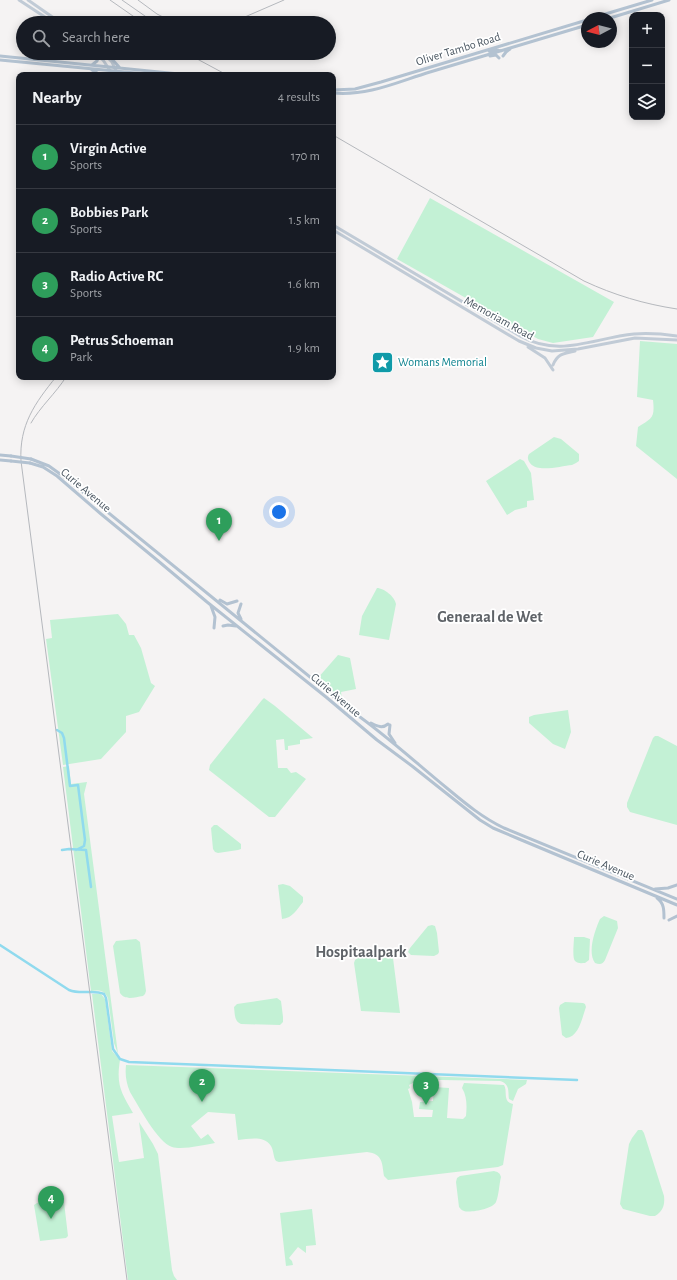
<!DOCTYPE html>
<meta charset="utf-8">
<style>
body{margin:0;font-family:"Alegreya Sans",sans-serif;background:#242831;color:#f1f3f6}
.controls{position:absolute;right:12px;top:12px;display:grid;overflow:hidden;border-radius:8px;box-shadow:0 2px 10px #0003}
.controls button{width:36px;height:36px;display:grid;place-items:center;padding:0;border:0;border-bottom:1px solid #363941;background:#171b24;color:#f1f3f6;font:20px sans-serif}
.compass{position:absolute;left:581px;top:12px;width:36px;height:36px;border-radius:50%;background:#171b24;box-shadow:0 2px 10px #0003;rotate:263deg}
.you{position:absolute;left:279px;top:512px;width:14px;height:14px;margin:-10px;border:3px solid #fff;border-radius:50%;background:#1a73e8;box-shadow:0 0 0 6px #1a73e833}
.badge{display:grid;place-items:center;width:26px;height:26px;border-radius:50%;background:#7c3aed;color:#fff;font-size:13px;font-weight:700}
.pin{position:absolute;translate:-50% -33px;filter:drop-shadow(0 1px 2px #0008)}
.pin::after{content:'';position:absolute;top:21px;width:14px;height:12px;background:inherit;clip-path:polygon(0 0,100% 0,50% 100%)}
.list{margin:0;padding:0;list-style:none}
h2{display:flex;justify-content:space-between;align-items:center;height:52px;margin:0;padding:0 16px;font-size:17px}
h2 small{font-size:13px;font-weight:400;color:#9ea1a6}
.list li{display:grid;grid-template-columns:26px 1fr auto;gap:12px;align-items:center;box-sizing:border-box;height:64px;padding:0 16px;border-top:1px solid #363941}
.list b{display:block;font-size:15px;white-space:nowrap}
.list p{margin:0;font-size:13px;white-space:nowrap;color:#9ea1a6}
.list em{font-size:13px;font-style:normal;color:#9ea1a6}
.icon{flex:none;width:22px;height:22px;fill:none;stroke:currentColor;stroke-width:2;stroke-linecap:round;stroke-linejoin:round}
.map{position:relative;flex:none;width:677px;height:1280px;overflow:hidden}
.search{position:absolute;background:#171b24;box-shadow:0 2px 10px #0003;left:16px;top:16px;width:320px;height:44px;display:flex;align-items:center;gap:10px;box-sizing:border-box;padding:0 14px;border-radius:22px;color:#9ea1a6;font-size:15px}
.panel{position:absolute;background:#171b24;box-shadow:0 2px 10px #0003;left:16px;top:72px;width:320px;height:308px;border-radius:8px}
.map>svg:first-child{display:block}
.green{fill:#c3f1d5}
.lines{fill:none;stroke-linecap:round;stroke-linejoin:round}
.canal{stroke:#90daee;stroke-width:2.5}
.secondary{stroke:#c1cbd6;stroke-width:3}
.primary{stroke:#b3c2d1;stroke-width:3}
.rail{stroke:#b5b8bd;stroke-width:1}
.primary-bridge{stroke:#b3c2d1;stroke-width:3}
.labels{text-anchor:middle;stroke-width:3.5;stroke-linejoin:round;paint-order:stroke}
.street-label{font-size:12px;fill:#4a5661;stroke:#fff}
.culture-label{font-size:12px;fill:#0d838f;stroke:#fff;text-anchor:start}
.district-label{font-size:16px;font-weight:bold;fill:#5f6368;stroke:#fff}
</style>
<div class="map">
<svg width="677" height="1280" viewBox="0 0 677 1280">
<rect width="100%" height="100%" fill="#f5f3f3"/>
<path class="green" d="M430,198L614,302L593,337L553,343L538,339L397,259Z
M640,341L677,344V479L636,446L638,427C652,418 655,418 653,400L637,397Z
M554,437L561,439L579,454V461L576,463L572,465C561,466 537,473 530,463C528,460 527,458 529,454Z
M520,459L524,461L531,473L534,500L527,501V507L515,510L507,515L486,481Z
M377,588C384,588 395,597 396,604L389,640L359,635L362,616Z
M118,614L126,624L129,635H134L141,648L151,683L155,686L139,712L126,716V732L101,759L63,765L46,639L52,638L50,620Z
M338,655L350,658L356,689L341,692L342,699L317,679Z
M264,698L275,706L313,738L300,740V744L288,746V750H285L284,739L276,740L278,768H287L291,773L296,772L306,779L275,817H269L209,770L210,765L262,700Z
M568,710L571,732L565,749L553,744L529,723V717L534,715Z
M655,736H658L677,746V825L630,812L627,807V803L653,738Z
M69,766L71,784L87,782L84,794L118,1054L114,1043L108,998C104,990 99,990 91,991L63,767Z
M214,825H217L241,844V849L238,850L218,853L215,852L213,849L211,828Z
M283,884L290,886L303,897V902C297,909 293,918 282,919L278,885Z
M604,916L617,921L618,928L605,960C603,964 600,965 595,963C587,952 595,930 600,919Z
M432,925L435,926L437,933L439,952L438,954L434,956L411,955L408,952L410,948L428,926Z
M574,937H584L590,939L589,960L585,963C582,963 578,964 575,961C572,958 574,942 574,937Z
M136,939L140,942L146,991L145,994L143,996C135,997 125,1001 120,993L113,946L116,941Z
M359,957L393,958L400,1013L361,1011L354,963L355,960Z
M92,994H101L105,999L112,1051L120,1060C116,1085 121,1092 133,1113L112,1116L119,1162L144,1158L139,1122L153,1144L158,1154L172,1270L174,1276L177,1280H128Z
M277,998L281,1001L283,1017V1022L280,1025L241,1024C234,1021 235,1014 234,1007L237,1004Z
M565,1002L583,1003L585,1004L586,1007C582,1018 579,1037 566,1038L562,1035L559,1008L560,1005Z
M126,1065L527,1080L526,1084L518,1089L513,1101L509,1099C508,1091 510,1084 500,1081L441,1080H434L422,1085L419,1080L409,1085L410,1088L408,1089L412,1102L414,1117H432L433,1110L419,1109L420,1102L433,1101L434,1087L449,1088L447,1118L463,1119L466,1116C467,1106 467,1096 462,1088L464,1083L504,1085C508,1091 502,1102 513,1104L503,1165L498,1167L388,1180L384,1176C382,1163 383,1154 367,1152L279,1162L276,1161C273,1157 274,1151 271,1146C264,1135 249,1139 238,1140L235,1114L208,1112L191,1126L201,1139L208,1134L215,1143C203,1145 183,1150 172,1147C158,1143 138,1105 130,1092C126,1082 125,1075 126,1065Z
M638,1130H642L644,1133L664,1196C665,1205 663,1211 655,1216H650L623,1209L620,1204L629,1144L632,1138Z
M494,1171C498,1172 500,1173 501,1177C499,1185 499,1195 496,1202C493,1209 470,1213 464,1211C461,1210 461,1209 459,1207L456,1182L457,1178L460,1176Z
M58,1200L64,1202L68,1236L66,1238L40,1241L34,1205L37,1203Z
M312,1209L316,1245L306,1246V1253L298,1247L289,1258L292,1261L293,1265L286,1266L280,1213Z"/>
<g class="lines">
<path class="canal" d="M57,730L62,733L64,738L70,786L78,785L85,840L84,846L76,850
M62,850L69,849L86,850L91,887
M0,945L69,990C82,995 93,989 104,994L106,998L113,1049L120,1059L129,1062L577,1080"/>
<path class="secondary" d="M19,0L54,23
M28,0L61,23
M95,53L103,60L113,75
M103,53L112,62L118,75
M333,225L520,336C560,358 593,338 634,334C648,333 663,334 677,336
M333,230L519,341L536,348L552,351L578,349L635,338L677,340
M528,347L545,358L553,370
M553,365C558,353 564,354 575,351"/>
<path class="primary" d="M592,18L652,0
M610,18L669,0
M489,51L497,50L501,51
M37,53L41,60
M104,53L111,58L120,68
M0,56L189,75
M490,56L496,55L499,58
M503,56L506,52L510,49
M29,59L34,53
M0,60L156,75
M92,65L97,61L99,56
M92,70L101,75
M333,90L355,89L381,82L587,20
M333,93C369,96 397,82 430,72C482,56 535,41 587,25
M0,455L11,456
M31,459L49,466L67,479L353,712C386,735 416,763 448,789C466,804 483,818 504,828L677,899
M0,460L11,461
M30,463L43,467L57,476L101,514L157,560L207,602L326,697L377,740L412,766L480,820L493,828L519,839L677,905
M220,600L227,604L237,601
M241,604L238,613L241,619
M211,606L215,617L214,628
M223,626L228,625L236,626
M371,723C377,726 382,729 388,724
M390,725L389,734L395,743
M655,889L668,888L677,885
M657,898C664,903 664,910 664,918
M669,920L677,916"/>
<path class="rail" d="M110,0L143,23
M122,0L155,23
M138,0L157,14L175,23
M231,23L284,0
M186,53L227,75
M333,135L584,281C614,295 644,304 677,309
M56,377C35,403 19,425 21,461L127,1280
M31,423C40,407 56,393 66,377"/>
<path class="primary-bridge" d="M11,456L31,459
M11,461L30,463"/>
</g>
<defs>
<symbol id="sight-square" viewBox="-11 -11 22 22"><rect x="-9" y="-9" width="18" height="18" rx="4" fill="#0f9aa8" stroke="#fff"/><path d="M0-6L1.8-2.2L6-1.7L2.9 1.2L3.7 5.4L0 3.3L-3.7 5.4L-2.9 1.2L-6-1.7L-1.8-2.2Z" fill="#fff"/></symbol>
</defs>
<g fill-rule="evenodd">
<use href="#sight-square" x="370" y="350" width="25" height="25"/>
</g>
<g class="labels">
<g class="street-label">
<text transform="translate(458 49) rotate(-17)" y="4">Oliver Tambo Road</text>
<text transform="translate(499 318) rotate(29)" y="4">Memoriam Road</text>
<text transform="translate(86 490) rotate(40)" y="4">Curie Avenue</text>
<text transform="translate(336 695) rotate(40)" y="4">Curie Avenue</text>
<text transform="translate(606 865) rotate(23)" y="4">Curie Avenue</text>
</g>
<g class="culture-label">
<text x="398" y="366">Womans Memorial</text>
</g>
<g class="district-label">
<text x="490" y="622">Generaal de Wet</text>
<text x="361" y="957">Hospitaalpark</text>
</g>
</g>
</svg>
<div class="controls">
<button>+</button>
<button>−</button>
<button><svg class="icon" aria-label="layers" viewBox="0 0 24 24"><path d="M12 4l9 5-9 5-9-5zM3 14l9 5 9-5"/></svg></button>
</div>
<svg class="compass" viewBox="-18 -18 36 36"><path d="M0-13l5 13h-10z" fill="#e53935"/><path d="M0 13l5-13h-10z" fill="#9ea1a6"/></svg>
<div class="you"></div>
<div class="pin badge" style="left:219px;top:541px;background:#2e9e5b">1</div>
<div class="pin badge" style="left:202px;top:1102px;background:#2e9e5b">2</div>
<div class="pin badge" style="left:426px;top:1105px;background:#2e9e5b">3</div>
<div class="pin badge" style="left:51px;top:1219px;background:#2e9e5b">4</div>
<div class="search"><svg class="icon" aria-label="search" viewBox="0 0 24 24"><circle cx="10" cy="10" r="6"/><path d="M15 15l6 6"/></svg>Search here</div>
<section class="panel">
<h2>Nearby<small>4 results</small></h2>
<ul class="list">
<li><span class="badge" style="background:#2e9e5b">1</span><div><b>Virgin Active</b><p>Sports</p></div><em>170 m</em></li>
<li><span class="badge" style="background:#2e9e5b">2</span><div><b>Bobbies Park</b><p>Sports</p></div><em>1.5 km</em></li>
<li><span class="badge" style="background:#2e9e5b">3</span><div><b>Radio Active RC</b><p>Sports</p></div><em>1.6 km</em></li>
<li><span class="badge" style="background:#2e9e5b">4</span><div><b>Petrus Schoeman</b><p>Park</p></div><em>1.9 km</em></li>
</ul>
</section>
</div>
